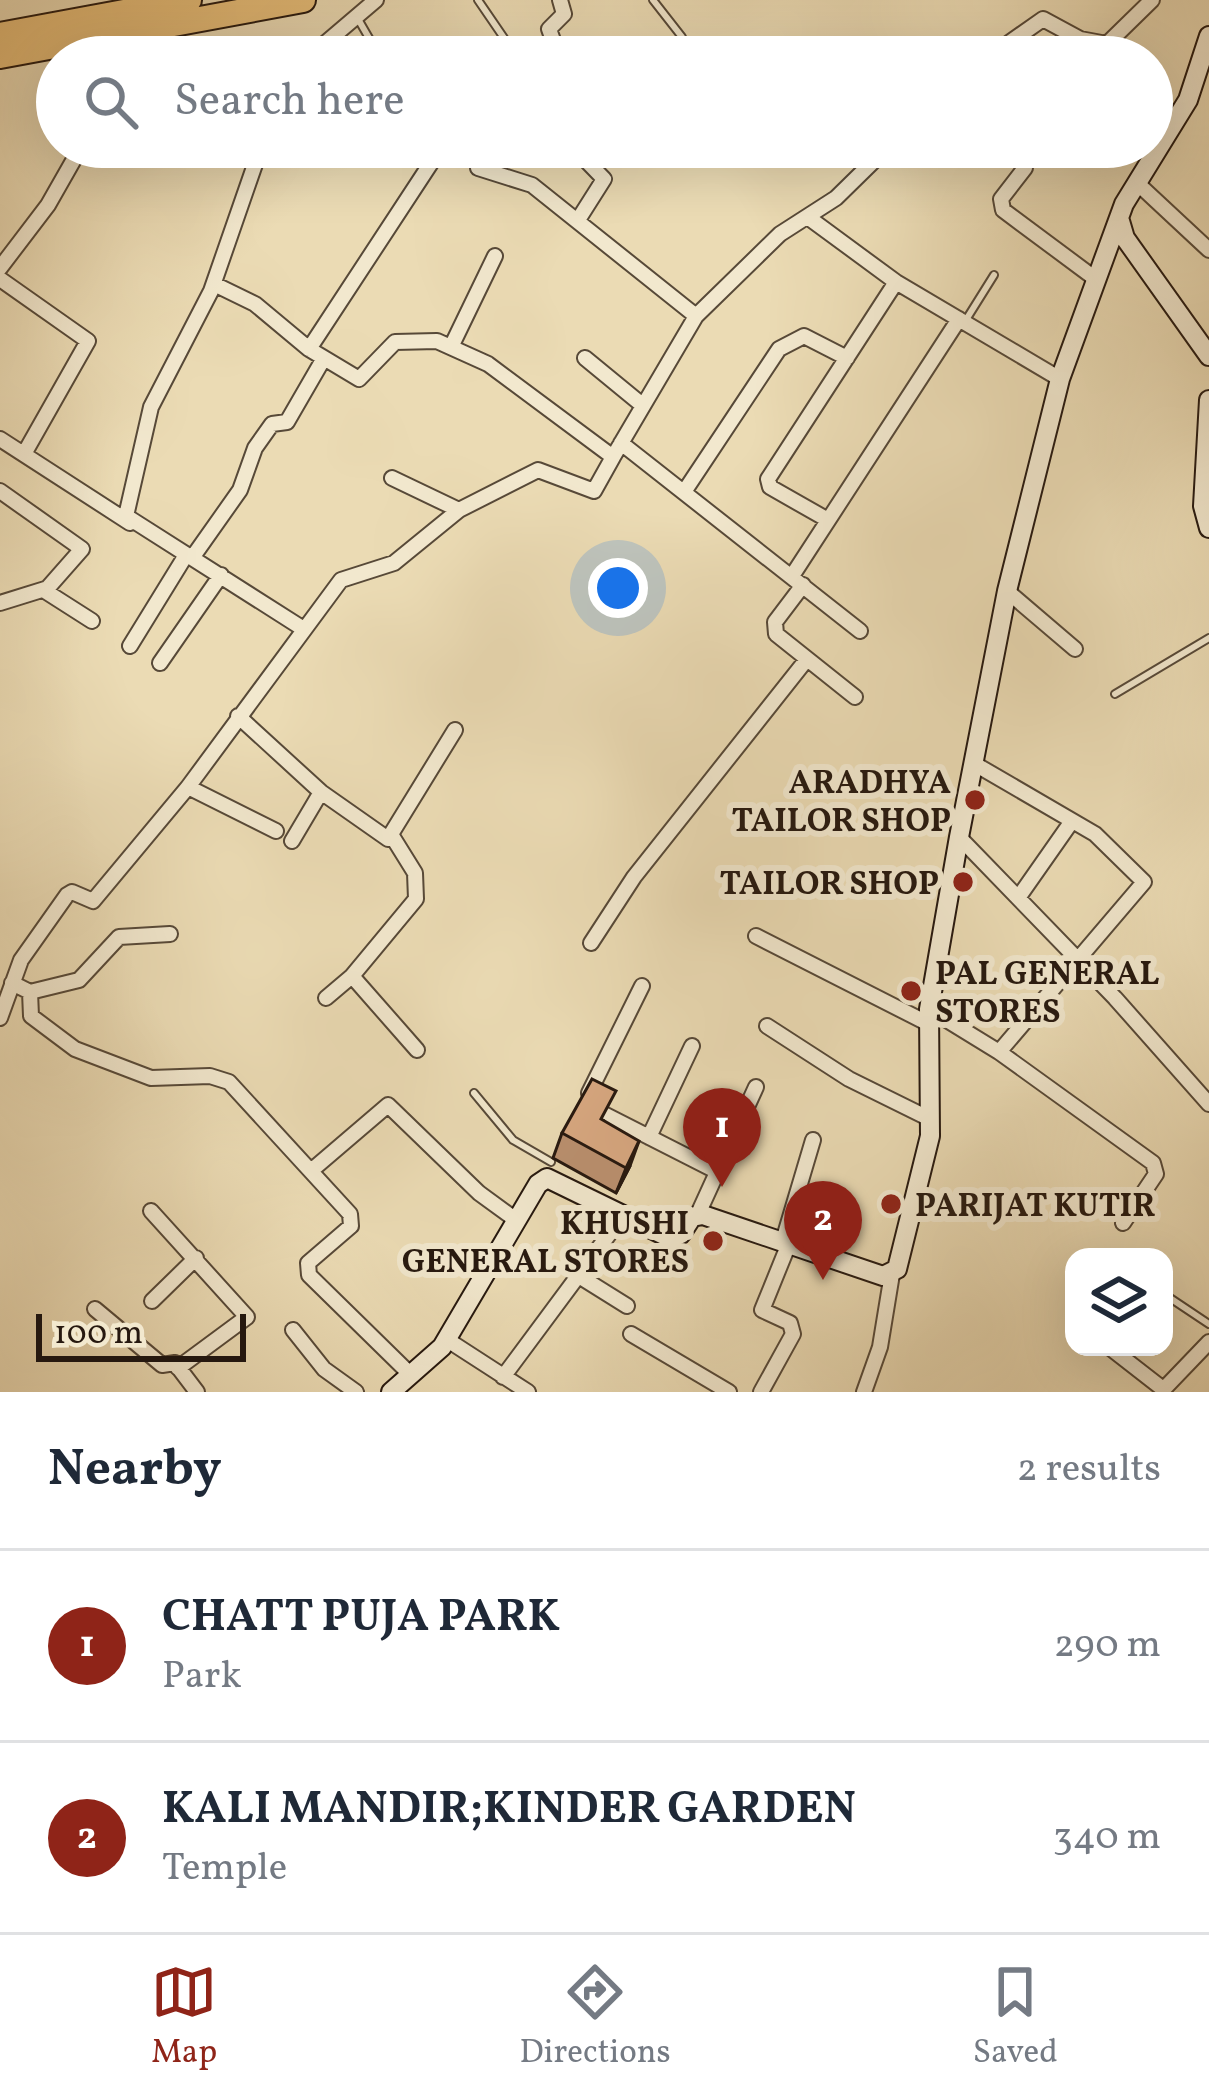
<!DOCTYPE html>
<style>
body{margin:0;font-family:Vollkorn,serif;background:#f2f2f3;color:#1f2937}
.controls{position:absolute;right:36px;bottom:36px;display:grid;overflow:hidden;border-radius:24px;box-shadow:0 12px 48px #0002}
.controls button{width:108px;height:108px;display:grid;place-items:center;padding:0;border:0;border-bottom:3px solid #e0e1e3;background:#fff;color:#1f2937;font:60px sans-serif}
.scale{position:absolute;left:36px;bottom:30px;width:210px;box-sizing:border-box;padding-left:12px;border:6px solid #26180f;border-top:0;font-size:33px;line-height:42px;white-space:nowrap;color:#26180f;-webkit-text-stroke:9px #f2e8ce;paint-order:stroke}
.you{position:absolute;left:618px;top:588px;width:42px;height:42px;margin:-30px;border:9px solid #fff;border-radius:50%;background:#1a73e8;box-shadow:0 0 0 18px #1a73e833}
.badge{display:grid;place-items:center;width:78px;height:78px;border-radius:50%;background:#8f2418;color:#fff;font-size:39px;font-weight:700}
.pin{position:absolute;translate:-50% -99px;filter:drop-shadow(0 3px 6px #0008)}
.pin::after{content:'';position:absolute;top:63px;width:42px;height:36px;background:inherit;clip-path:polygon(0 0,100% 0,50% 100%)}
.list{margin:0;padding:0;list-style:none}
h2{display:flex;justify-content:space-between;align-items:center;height:156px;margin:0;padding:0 48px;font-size:51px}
h2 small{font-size:39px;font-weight:400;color:#747a83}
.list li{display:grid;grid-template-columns:78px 1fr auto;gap:36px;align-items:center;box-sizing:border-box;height:192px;padding:0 48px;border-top:3px solid #e0e1e3}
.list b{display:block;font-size:45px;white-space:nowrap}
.list p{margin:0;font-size:39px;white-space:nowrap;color:#747a83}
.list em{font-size:39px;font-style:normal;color:#747a83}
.icon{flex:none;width:66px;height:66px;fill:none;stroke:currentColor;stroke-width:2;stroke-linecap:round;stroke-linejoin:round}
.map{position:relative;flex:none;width:1209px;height:1392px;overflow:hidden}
.search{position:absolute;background:#fff;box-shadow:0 12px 48px #0002;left:36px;right:36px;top:36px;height:132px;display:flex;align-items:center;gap:30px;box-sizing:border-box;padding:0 42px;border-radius:66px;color:#747a83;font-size:45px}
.sheet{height:540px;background:#fff}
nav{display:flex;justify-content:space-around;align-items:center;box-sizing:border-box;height:168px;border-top:3px solid #e0e1e3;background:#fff;font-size:33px;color:#747a83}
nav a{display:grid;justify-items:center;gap:6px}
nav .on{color:#8f2418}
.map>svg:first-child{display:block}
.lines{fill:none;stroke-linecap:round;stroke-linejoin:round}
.lane-casing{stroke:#574938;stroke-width:10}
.street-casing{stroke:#574938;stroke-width:18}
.secondary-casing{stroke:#26180f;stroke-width:22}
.highway-casing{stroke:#26180f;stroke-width:28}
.lane{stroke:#f2e8ce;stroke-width:6}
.street{stroke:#f2e8ce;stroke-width:14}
.secondary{stroke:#f2e8ce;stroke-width:18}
.highway{stroke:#e6be7a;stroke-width:24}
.wall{fill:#ba906f;stroke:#26180f;stroke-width:3}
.shaded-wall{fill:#97765a;stroke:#26180f;stroke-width:3}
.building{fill:#d8a881;stroke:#26180f;stroke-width:3}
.poi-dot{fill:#8f2418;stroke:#f2e8ce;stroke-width:4.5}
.labels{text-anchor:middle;stroke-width:12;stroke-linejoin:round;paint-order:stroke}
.poi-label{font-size:33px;font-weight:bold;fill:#26180f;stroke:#f2e8ce;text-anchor:end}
</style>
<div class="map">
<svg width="1209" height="1392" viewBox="0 0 1209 1392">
<rect width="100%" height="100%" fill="#ebdbb4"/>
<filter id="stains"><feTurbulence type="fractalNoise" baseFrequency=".00167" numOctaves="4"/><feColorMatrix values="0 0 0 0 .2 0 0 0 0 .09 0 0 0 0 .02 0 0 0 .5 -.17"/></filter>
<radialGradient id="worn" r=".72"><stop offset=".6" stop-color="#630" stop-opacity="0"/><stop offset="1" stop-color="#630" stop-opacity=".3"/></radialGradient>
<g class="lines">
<defs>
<path id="lane" d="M478,0L504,38
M653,0L682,37
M358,19L380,57
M964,323L994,275
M1115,694L1209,638
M474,1093L513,1140L551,1162
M1164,1294L1209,1324"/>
<path id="street" d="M129,57L132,26
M309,57L376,0
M559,57L549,29L564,14L560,0
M989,57L1043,19L1080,39L1107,44L1152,0
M261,147L211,291L151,407L126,516L302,628
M573,147L604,179L578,220
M478,168L532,185L696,316
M1025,168L1001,199L1003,210L1097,280
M1136,182L1209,250
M809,218L896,282L1060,379
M0,268L48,205L81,147
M0,279L88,341L24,454
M214,284L255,304L309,349L431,163
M452,345L495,256
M309,349L359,379L395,342L437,341L488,364L613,457L696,316L780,234L836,198L888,147
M585,358L641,404
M0,439L130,523
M621,443L860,631
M392,478L459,510
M0,491L82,549L45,591L92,621
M684,492L779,349L804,336L847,358
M828,520L770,487L768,479L896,282
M192,558L240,490L255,448L272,424L287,422L324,358
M792,576L959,319
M803,585L775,622L776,634L855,697
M1007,591L1075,649
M0,603L45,589
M130,646L186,555
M160,663L221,575
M238,716L321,792L388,839L455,730
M973,763L1095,834L1144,882L999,1052
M276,831L188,787L341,580L394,563L459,510L538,470L594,491L613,457
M959,837L1115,998L1209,1104
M292,841L321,792
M1018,898L1072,821
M756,936L929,1024
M591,943L634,877L807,659
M352,976L417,1050
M12,983L30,992L31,1016L75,1049L151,1078L210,1076L229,1082L350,1214L351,1226L308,1263L309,1275L411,1375
M30,992L79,980L119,937L170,934
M326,998L352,976L416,899L415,873L392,836
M929,1009L999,1052L1153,1163L1156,1174L1123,1223
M0,1018L21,960L67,895L72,892L93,901L188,787
M767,1026L849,1079L930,1119
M589,1093L642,986
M590,1107L714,1170
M649,1137L692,1046
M312,1170L388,1105L479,1193L516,1220
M151,1211L247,1317L178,1368
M698,1214L756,1087
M783,1241L813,1140
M579,1276L627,1306
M152,1301L196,1258
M95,1309L162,1365L175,1363L197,1392
M293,1330L324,1369L356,1392
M631,1334L729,1392
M446,1339L528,1392
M1109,1347L1163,1389
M503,1377L624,1214
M761,1392L793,1334L790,1323L762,1310L790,1241
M864,1392L880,1347L892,1274
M1161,1392L1209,1342"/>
<path id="secondary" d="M1120,221L1125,238L1209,356
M1209,400L1203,506L1209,528
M391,1392L442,1347L538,1184L547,1178L670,1238L681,1234L692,1217L703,1215L883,1276L897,1269L930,1136L929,1009L959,837L1007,591L1060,379L1124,204L1188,100L1209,36"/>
<path id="highway" d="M0,35L189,0
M0,56L303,0"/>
</defs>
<use href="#lane" class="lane-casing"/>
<use href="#street" class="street-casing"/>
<use href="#secondary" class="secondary-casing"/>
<use href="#highway" class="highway-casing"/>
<use href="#lane" class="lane"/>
<use href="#street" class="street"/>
<use href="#secondary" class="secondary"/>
<use href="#highway" class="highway"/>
</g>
<path class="wall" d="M604,1121L630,1166L616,1193L553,1158L562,1133Z"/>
<path class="shaded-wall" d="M639,1141L630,1166L616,1193L626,1168Z"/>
<path class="building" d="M592,1079L616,1091L601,1119L639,1141L626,1168L562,1133Z"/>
<g class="poi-dot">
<circle cx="975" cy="800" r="12"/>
<circle cx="963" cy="882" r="12"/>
<circle cx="911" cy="991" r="12"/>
<circle cx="891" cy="1204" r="12"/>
<circle cx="713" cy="1241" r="12"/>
</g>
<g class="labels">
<g class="poi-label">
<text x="951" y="793">ARADHYA<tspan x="951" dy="38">TAILOR SHOP</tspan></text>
<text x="939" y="894">TAILOR SHOP</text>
<text x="935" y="984" text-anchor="start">PAL GENERAL<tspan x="935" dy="38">STORES</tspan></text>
<text x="915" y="1216" text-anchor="start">PARIJAT KUTIR</text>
<text x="689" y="1234">KHUSHI<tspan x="689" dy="38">GENERAL STORES</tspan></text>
</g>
</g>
<rect width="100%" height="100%" filter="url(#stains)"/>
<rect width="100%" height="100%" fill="url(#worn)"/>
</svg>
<div class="controls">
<button><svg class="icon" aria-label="layers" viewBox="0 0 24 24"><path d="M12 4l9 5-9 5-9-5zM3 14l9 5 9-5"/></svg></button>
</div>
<div class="scale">100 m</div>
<div class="you"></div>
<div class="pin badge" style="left:722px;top:1187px">1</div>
<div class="pin badge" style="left:823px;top:1280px">2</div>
<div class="search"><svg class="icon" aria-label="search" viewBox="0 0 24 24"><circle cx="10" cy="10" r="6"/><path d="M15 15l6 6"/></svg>Search here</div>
</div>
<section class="sheet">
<h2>Nearby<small>2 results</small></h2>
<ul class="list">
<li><span class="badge">1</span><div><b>CHATT PUJA PARK</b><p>Park</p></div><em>290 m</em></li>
<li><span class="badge">2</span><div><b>KALI MANDIR;KINDER GARDEN</b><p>Temple</p></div><em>340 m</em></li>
</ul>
</section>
<nav>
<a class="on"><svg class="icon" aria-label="map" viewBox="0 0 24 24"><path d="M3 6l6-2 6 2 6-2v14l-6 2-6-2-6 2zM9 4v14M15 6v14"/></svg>Map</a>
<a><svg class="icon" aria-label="directions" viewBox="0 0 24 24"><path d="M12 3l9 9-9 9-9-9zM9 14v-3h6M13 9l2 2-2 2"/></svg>Directions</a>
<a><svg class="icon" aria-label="saved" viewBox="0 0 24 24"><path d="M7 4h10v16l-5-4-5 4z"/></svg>Saved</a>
</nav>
